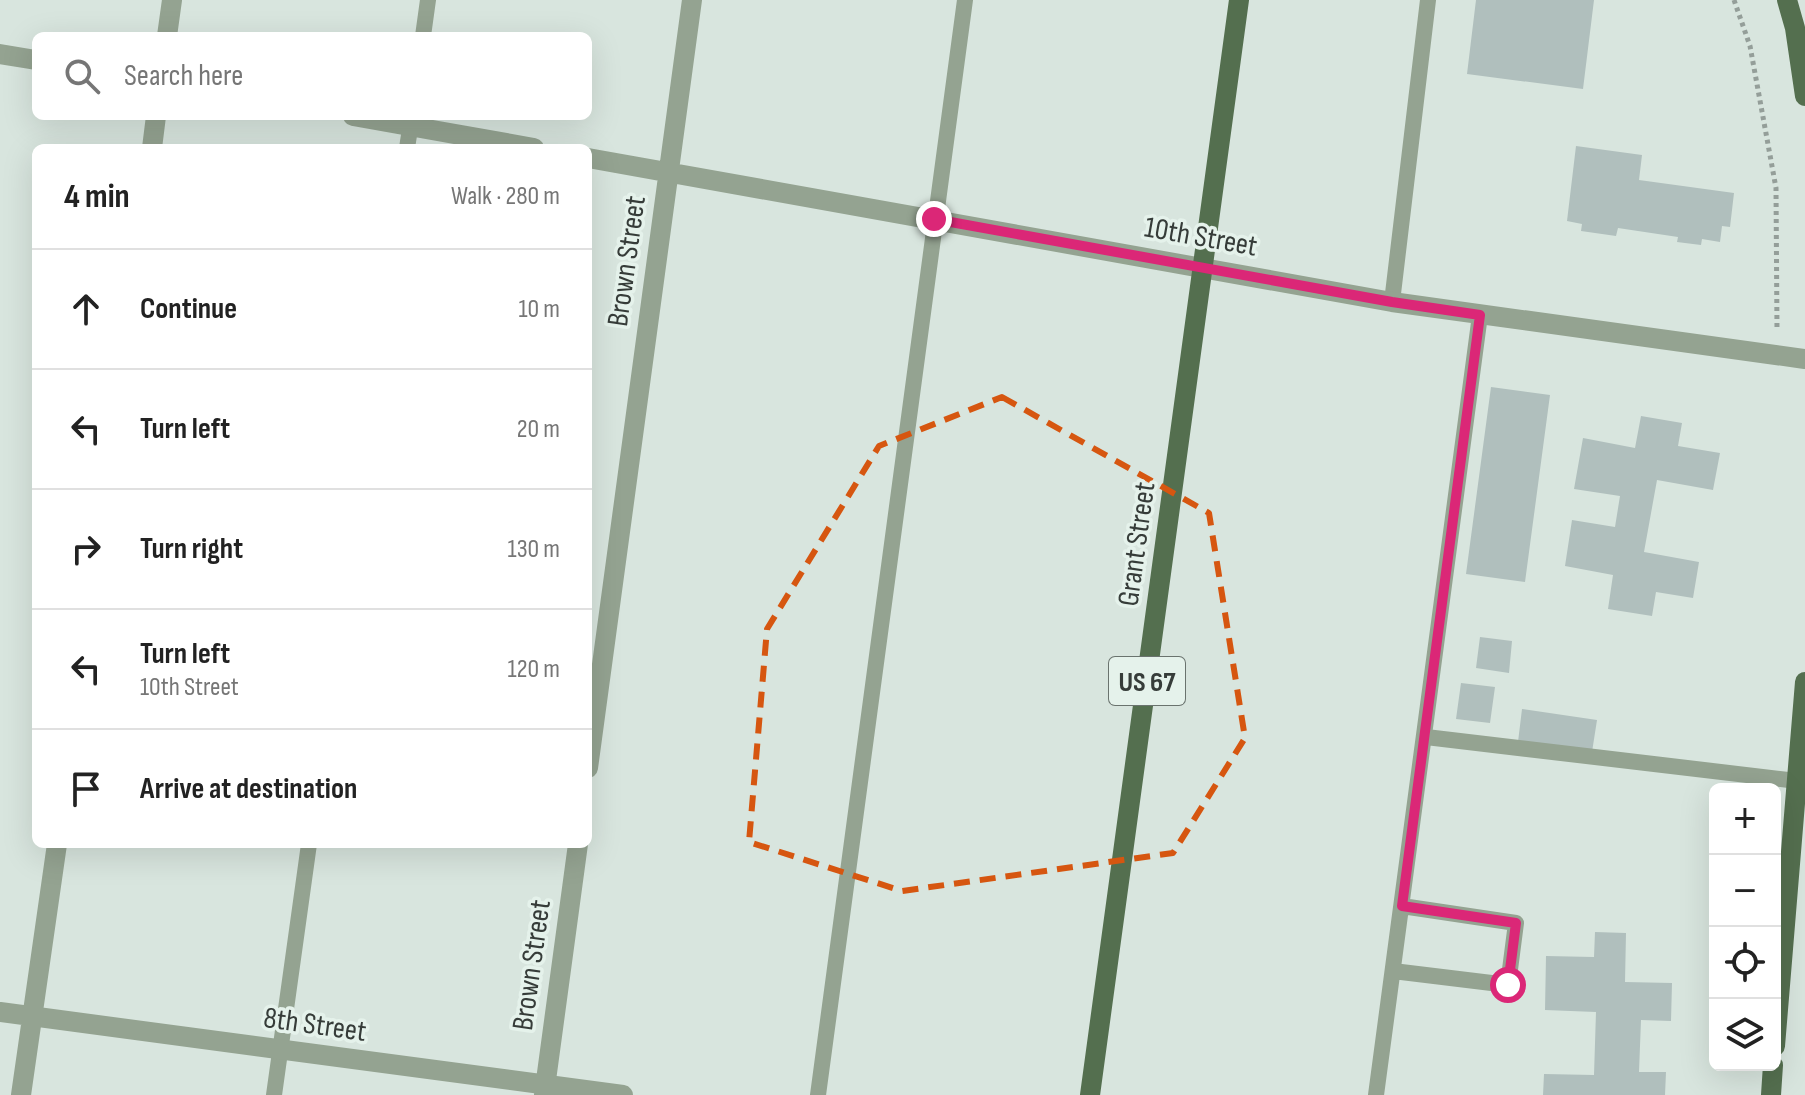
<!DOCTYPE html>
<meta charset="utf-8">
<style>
body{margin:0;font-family:"Sofia Sans Condensed",sans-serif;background:#f6f6f6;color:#222}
.controls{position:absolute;right:24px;bottom:24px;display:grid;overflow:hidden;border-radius:12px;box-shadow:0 8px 32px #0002}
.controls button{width:72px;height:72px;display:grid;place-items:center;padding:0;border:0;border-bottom:2px solid #e0e0e0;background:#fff;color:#222;font:40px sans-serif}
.stop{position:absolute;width:24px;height:24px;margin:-18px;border:6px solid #db2777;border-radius:50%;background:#fff}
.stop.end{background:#db2777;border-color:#fff;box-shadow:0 2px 8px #0008}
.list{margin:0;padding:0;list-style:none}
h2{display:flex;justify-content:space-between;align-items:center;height:104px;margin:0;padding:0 32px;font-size:34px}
h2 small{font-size:26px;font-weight:400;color:#767676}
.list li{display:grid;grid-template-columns:52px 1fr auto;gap:24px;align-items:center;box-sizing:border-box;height:120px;padding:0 32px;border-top:2px solid #e0e0e0}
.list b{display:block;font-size:30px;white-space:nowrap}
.list p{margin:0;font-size:26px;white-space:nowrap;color:#767676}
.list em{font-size:26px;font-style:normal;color:#767676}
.icon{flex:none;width:44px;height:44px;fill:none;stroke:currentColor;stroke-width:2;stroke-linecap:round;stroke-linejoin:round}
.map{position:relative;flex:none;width:1805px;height:1095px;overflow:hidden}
.search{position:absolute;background:#fff;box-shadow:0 8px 32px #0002;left:32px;top:32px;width:560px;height:88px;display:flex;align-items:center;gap:20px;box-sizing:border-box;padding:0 28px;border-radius:12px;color:#767676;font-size:30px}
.panel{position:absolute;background:#fff;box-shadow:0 8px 32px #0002;left:32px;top:144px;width:560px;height:704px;border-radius:12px}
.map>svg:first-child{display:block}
.building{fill:#b0bfbd}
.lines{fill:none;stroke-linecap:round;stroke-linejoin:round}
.path{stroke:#949e99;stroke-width:5;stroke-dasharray:4 4;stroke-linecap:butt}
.lane{stroke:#94a391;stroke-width:16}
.street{stroke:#94a391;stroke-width:20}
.primary{stroke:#546f4f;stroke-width:20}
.route{stroke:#db2777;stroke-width:10}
.marked{fill:none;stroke:#d65610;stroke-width:6;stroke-dasharray:16 10;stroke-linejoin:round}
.labels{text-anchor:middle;stroke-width:7;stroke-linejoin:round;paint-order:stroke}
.shield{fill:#e5f2eb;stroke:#6a736e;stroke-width:2}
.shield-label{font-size:28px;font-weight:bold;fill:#363c39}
.street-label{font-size:30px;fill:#363c39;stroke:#e5f2eb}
</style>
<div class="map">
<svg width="1805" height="1095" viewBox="0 0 1805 1095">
<rect width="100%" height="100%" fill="#d8e5de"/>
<path class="building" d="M1476,0H1594L1583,89L1467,74Z
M1576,146L1642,155L1639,180L1734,193L1730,227L1722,226L1720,242L1702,239L1701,245L1677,242L1678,237L1618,228L1616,236L1581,231L1582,224L1567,221Z
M1491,387L1550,395L1525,582L1466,574Z
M1641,416L1682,423L1678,446L1720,453L1713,490L1657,480L1644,552L1699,562L1693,598L1656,592L1652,616L1608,609L1613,575L1565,566L1572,520L1615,527L1620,496L1574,489L1583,438L1635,448Z
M1480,637L1512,641L1509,673L1476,668Z
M1461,683L1495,687L1490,723L1456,719Z
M1522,709L1597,720L1592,752L1518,742Z
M1595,932L1626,933L1625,982L1672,983L1671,1021L1641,1020L1639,1072H1666L1665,1095H1543L1544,1074L1594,1075L1596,1012L1545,1010L1546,956L1594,957Z"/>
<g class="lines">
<path class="path" d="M1734,0L1750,46L1776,188L1777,330"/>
<path class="lane" d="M423,36L428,0
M407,148L412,116
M1392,302L1428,0
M1426,737L1797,781
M1393,971L1508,985L1516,923L1402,906
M274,1095L309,844
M818,1095L965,0
M1376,1095L1480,315"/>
<path class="street" d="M167,36L172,0
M0,54L36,60
M353,116L534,148
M152,148L156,116
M588,158L1392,302L1805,359
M588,768L692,0
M0,1012L623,1095
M21,1095L57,844
M544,1095L578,844"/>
<path class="primary" d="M1787,0L1795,28L1805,96
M1775,1046L1805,682
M1090,1095L1239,0
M1771,1095L1773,1065"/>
</g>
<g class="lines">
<path class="route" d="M934,219L1392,302L1480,315L1402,906L1516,923L1508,985"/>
</g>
<path class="marked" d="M1002,397L1209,513L1245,738L1173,853L902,891L749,842L767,629L879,446Z"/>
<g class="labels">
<rect class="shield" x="1109" y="657" width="76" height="48" rx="6"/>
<g class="shield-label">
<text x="1147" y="691">US 67</text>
</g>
<g class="street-label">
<text transform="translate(1201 236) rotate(10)" y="10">10th Street</text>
<text transform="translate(626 261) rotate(-82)" y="10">Brown Street</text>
<text transform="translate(1136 544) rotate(-82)" y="10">Grant Street</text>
<text transform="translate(531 965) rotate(-82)" y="10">Brown Street</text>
<text transform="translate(315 1024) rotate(8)" y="10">8th Street</text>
</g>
</g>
</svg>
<div class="controls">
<button>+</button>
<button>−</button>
<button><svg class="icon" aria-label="locate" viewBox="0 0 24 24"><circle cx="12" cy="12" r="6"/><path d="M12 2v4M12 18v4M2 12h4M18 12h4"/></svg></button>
<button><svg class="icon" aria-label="layers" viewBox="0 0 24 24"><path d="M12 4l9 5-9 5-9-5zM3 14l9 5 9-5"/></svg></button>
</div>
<div class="stop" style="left:1508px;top:985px"></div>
<div class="stop end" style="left:934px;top:219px"></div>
<div class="search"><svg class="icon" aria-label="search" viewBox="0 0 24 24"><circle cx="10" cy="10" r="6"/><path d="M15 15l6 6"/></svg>Search here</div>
<section class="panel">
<h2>4 min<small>Walk · 280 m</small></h2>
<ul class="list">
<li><svg class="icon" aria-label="ahead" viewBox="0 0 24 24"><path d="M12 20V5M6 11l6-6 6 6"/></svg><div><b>Continue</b></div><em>10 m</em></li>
<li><svg class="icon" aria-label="left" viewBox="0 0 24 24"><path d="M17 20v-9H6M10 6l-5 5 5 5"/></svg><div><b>Turn left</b></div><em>20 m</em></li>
<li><svg class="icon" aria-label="right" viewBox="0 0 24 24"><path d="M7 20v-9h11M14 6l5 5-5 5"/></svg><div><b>Turn right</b></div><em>130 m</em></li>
<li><svg class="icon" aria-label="left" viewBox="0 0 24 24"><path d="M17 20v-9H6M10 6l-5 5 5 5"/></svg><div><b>Turn left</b><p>10th Street</p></div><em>120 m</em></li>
<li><svg class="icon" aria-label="arrive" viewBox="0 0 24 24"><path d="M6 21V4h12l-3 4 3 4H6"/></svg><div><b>Arrive at destination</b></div></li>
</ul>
</section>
</div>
